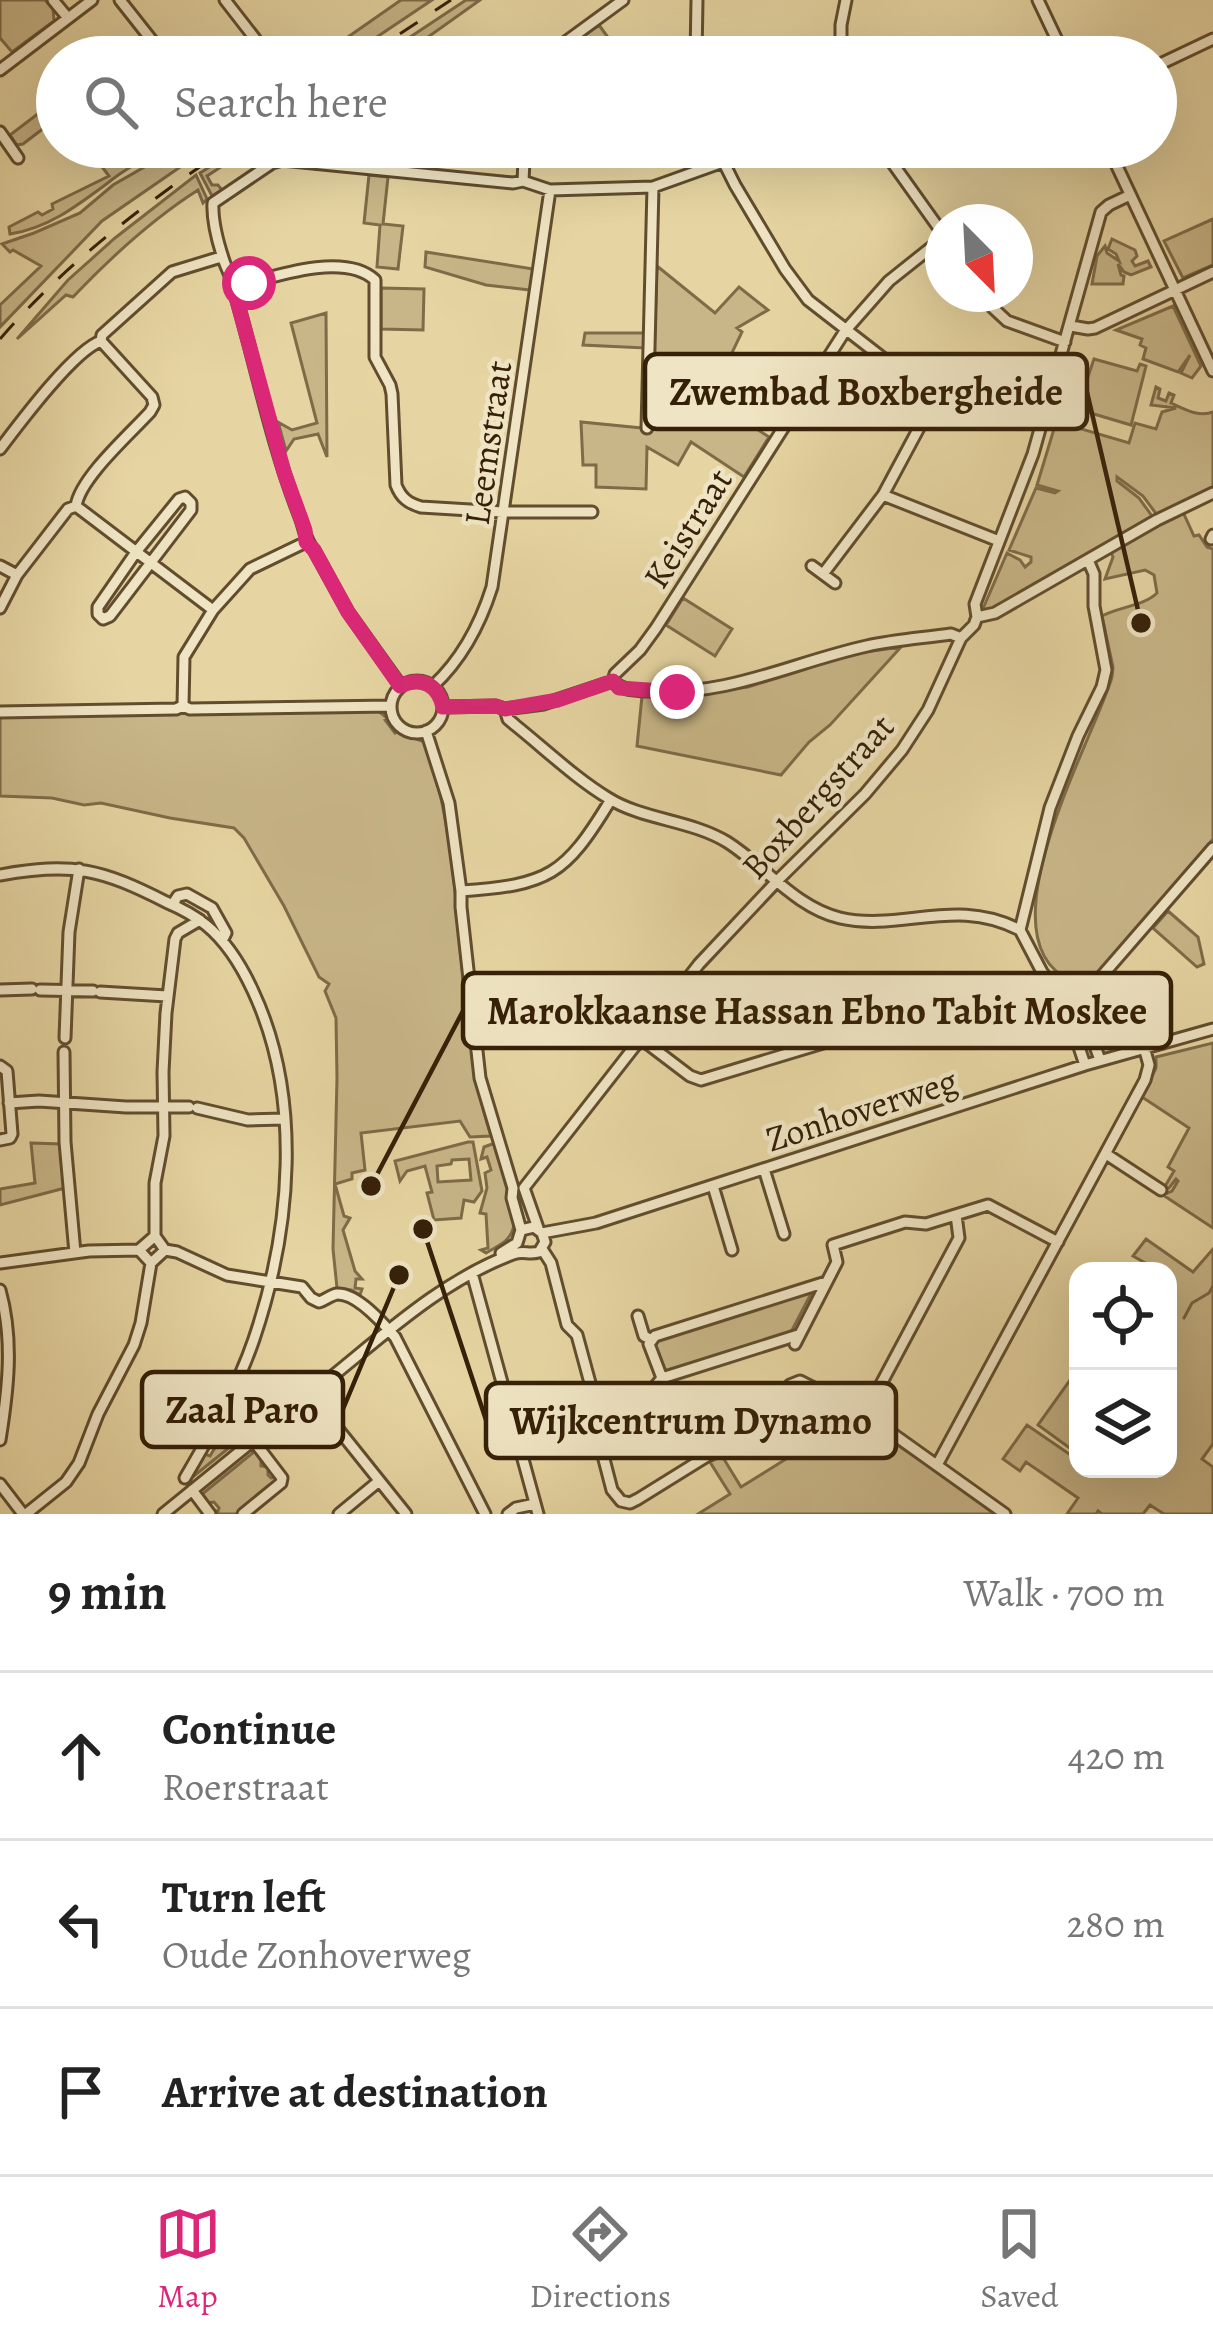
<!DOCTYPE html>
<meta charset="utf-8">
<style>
body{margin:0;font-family:Alegreya,serif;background:#f6f6f6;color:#222}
.controls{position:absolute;right:36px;bottom:36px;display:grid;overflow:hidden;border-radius:24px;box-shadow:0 12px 48px #0002}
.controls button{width:108px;height:108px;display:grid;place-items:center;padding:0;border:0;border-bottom:3px solid #e0e0e0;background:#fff;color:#222;font:60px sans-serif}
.compass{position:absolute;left:925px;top:204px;width:108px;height:108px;border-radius:50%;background:#fff;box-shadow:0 12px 48px #0002;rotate:156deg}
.stop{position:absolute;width:36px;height:36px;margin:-27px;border:9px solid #db2777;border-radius:50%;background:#fff}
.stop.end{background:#db2777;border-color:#fff;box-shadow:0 3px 12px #0008}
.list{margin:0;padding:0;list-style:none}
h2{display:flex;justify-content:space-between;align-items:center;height:156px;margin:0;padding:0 48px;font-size:51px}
h2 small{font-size:39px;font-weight:400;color:#767676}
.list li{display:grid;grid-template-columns:78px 1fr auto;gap:36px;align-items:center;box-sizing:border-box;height:168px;padding:0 48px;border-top:3px solid #e0e0e0}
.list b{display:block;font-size:45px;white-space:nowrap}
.list p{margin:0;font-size:39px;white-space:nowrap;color:#767676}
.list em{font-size:39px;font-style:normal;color:#767676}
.icon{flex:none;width:66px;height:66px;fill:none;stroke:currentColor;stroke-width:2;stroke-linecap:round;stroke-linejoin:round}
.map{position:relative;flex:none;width:1213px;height:1514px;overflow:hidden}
.search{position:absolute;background:#fff;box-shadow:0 12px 48px #0002;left:36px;right:36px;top:36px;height:132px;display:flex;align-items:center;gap:30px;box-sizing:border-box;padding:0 42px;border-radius:66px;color:#767676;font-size:45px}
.sheet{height:660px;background:#fff}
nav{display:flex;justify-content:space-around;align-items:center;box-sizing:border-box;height:168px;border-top:3px solid #e0e0e0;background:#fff;font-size:33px;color:#767676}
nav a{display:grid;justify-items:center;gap:6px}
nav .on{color:#db2777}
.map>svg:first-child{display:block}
.green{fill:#c8b688;stroke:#7e6b48;stroke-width:3;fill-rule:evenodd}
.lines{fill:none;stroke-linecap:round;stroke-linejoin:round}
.stream{stroke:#7b6745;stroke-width:3}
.minor-casing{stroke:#614d2e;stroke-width:15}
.minor{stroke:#efe4c3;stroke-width:9}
.rail{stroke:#352008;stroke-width:3;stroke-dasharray:21 21;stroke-linecap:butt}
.route{stroke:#db2777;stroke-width:15}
.labels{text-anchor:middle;stroke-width:9;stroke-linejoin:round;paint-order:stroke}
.street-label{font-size:36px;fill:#352008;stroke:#efe4c3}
.leader{fill:none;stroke:#352008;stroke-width:4.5}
.callout-dot{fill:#352008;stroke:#efe4c3;stroke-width:4.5}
.callout{fill:#efe4c3;stroke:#352008;stroke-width:4.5}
.callout-label{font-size:39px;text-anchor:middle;font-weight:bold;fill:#352008}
</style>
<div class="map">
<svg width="1213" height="1514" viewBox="0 0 1213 1514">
<rect width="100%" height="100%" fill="#e6d5a2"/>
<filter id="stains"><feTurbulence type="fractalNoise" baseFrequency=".00167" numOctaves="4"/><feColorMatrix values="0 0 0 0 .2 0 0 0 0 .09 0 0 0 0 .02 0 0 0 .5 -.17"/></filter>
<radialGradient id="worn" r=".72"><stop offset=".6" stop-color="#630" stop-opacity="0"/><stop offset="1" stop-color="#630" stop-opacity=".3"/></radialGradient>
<path class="green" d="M0,0H45L53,9L54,21L12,52L0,38Z
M401,0H432L347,57H327L325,53Z
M466,0H480L407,52L409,57H380Z
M599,25L622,57H573L566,49Z
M52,103L57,109V118L23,144L17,145L10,135Z
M87,147H119L126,153L134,147H141L147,152L157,147H165C146,158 126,168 109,182C78,205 49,228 10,234L9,227L38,212L42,215L53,209L52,204L109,176Z
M241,147H264L267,155L259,161L250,148L207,176L212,185H218L222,190L212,196L200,173Z
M169,153L184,158L186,163L102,221L0,327V305L41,266L13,250L10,252L2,244L34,233L80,213L113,185Z
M196,175L207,199L203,203L198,190C151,220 112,256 73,297L66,295L17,339L68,280L115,238Z
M369,175L388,177L383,224L403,226L398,269L377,267L380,225L364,223Z
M1213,219V265L1183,278L1164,241Z
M1112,239L1135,250L1137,256L1132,261L1135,266L1148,261L1151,267L1131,275L1124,272L1118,264L1121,275L1124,276L1123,284H1092L1097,256L1105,246L1107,253L1119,261L1116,254L1108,249Z
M426,252L533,269L530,290L486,285L425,267Z
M657,266L715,313L739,287L768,310L737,328L742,332L728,361L736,368L726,383L693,366V355L654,354Z
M381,288L424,289L423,330L381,329Z
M1173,306L1201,366L1192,378L1181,373L1190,355L1178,372L1143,359L1146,348L1140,345L1142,339L1116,330Z
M326,313L327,457L318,434L294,439L286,451L278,422L292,430L317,423L291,323Z
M585,333H645V348L583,345Z
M1094,359L1137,371L1140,364L1146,366L1131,425L1077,409Z
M1074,363L1077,364L1062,417L1071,421V426L1129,443L1135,423L1156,429L1162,412L1176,408L1151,405L1156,387L1160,389L1158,398L1166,401L1169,393L1174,395L1171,403C1182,408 1199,418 1213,412V487L1157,515L1143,496L1117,477V481L1139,498L1152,516L1026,591L985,612L982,611L1007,553L1020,560L1025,567L1031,562V557L1009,550L1036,488L1055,493L1058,491L1037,485Z
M715,402L769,437L744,477L691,442L678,465L647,447L646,489L596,487V465H583L581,422L642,428L698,429Z
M1183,512L1194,536L1199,535L1207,547L1213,549V839L1088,987L1075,990L1072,981C977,941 1094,739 1112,677L1113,667L1102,616C1118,607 1144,606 1157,593L1154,575L1145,570L1105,579L1113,557L1111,552Z
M683,598L732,629L715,656L666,625Z
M901,647L830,725L809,742L781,775L637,746L642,696L670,697L748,687L850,654Z
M376,709L387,718L385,720L395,733L397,732L425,742C470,868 450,1009 491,1136L470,1137L460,1121L361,1133L365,1170L352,1173V1179L335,1184L344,1216L350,1218L343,1230L355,1271L362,1279H356L355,1288L362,1289L360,1295L351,1290L337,1288L333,1249L337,1078L336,1018L325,991L329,984L319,977L284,906L244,838L234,828L170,818L101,803L84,805L52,798L0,796V715L186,710L189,714Z
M1168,911L1198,937L1204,964L1197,967L1153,928Z
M1213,1043V1228L1163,1195L1172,1191L1178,1181L1176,1179L1169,1188H1164L1174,1171L1168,1167L1189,1128L1142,1097L1156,1068V1057Z
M468,1142H473L482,1191L474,1202L464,1200L461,1218L434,1220L427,1193L432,1192L425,1166L407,1171L400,1181L395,1161ZM469,1159L471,1180L438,1182L437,1166L451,1164L452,1160Z
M31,1143L62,1144L65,1188L0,1205V1189L35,1183Z
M495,1143C500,1159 518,1216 513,1229C509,1242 499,1245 486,1253L481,1250L488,1248L486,1214L480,1213L487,1188L485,1173L491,1170L487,1157L481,1159L484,1147Z
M1146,1239L1193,1272L1213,1249V1444L1202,1459L1213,1467V1514H1164L1150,1505L1143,1514H1102L1098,1511L1096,1514H1067L1078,1498L1026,1462L1020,1471L1003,1459L1027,1425L1078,1460V1469L1096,1472L1098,1469H1168V1271H1146L1149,1265L1133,1256Z
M814,1288L790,1334L669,1372L663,1370L654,1347L661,1336Z
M1078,1369V1454L1038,1425Z
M248,1386L265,1403L251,1423L238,1427L228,1442H219L230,1447L189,1480L188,1477L202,1453L210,1456L216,1446L211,1442H215L213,1440L217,1431L222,1433L227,1422L223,1419L227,1412L234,1414Z
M855,1416L999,1514H698L730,1494L710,1462L722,1456L741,1487Z
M255,1451L266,1462H261V1466L270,1467L273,1471L268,1472V1475L271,1478L278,1477V1480L240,1514H215L213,1511H218L219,1508L214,1502L206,1503L201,1495Z"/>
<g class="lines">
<path class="stream" d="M1184,1318L1192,1303L1209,1293L1213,1286"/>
<defs>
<path id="minor" d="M53,0L68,18
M120,0L165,57
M225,0L260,45L270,51
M1038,0L1065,57
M469,57L475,52
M545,57L623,0
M696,57L697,0
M841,57V25L846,0
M1156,66L1213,39
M0,70L92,0
M0,132L18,158
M518,147L524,160L523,181
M716,147L735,185L785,269L808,300L915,383C925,392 930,397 928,411L883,495L823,574
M881,147L943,234
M1108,147L1213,371
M236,287C272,277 344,251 375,280V357L390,385L392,394L396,485C401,498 408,503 421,507L503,512H592
M978,294L1007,321L1065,342
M1071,326L1088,329L1095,328L1213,272
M647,428L653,187
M0,449C19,424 73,351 101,341L102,335L172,272L221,257
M883,495L999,541
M185,497L191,503V510L110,616L103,619L98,614V607L136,552L179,499Z
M76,506L213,610
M1211,539L1213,535
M0,566L17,575
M812,566L835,583
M0,608L17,575L68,509L76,506C80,478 130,434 150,412L154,405L152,397L101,341
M977,617L995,613L1157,520L1213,493
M613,681L615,674L640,650L656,628L845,331L889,281L943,238
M391 707a26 26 0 1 1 52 0a26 26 0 1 1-52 0Z
M401,686L348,612L314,550C305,541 305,530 300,517C272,446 257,370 236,297C236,284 228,273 224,261C219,246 212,220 213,203L272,163L282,160L513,183L523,181L550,190L653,187L723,162L753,147
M433,686C462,659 480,625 492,587L550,190
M183,706L184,657L213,610L250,569L306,542
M443,707L496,706L505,709L544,704L613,681C622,691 634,690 647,691C729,697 790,663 867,646C894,640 923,638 951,634L961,638
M505,709L508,719L515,725C545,749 575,778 608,798C643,820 691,820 727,842C765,866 795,907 840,918C902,932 956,896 1020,930
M0,712L176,709L183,706L190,709L391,706
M426,731L449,803L461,891V907L480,1078L513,1188L512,1198L521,1230
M0,875C73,862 101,869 166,902C180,908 194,915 206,925C227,942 242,967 253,991C303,1098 291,1230 254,1339C237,1389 211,1433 185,1478
M461,891C549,885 565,875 610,801
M172,905L178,896L187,894L212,908L226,933L222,941
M0,990L32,989
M40,990L93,991
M100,992L167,996
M1081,1000L1213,848
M1081,1000L1085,1006L1084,1016L1100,1060
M65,1038L69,932L79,869
M640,1038L690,1076L701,1080L886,1024L1059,1011
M64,1052L65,1142L75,1253
M1085,1065L1071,1023L1061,1018L1059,1011L1063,1000L1042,972L1020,930L1050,808L1078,736L1102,687L1106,670L1094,606V574L1088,560
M0,1066L7,1071L12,1134L10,1138L0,1140
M9,1103L39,1101L126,1107H189
M197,1108L248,1120L284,1119
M1106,1154L1161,1190
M764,1169L784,1234
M713,1186L732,1250
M524,1188L699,964L777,881L865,794L902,750L928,710L961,638L974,625L977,617L975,604L1033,454L1101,212L1109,205L1130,195
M524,1188L538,1228
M542,1233L596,1223L1085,1065L1213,1029
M155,1236V1183L164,1136L163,1072L166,1013L175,939L178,933L200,920
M155,1236L165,1250L151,1263L139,1250Z
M542,1249L551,1263L567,1325L577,1335L596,1405L599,1440L612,1490L621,1501L630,1503L638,1499L770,1417L790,1385L800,1381L865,1414L1005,1514
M165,1250L177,1252L227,1275L302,1287L311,1298L319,1302C325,1300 331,1295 337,1294C357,1293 383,1323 395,1337L485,1514
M501,1253L517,1243L521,1230
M0,1263L89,1251L139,1250
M472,1273L538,1514
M0,1290C14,1340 8,1390 0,1440
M638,1316L644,1336L650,1339
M795,1344L837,1262L833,1245L905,1222L926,1224L988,1205L1058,1242
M662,1378L649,1344L655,1336L826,1282
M310,1394L406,1514
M266,1403L283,1417
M596,1405L653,1389L662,1378L798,1335
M865,1414L959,1238L956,1215
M937,1465L1145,1080L1149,1065L1144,1047
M0,1484L23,1514
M192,1490L210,1514
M26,1514L66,1482L79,1463L98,1414L134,1345L141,1323L151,1263
M163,1514C218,1469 274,1424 329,1379C386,1333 443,1280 513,1254C524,1250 528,1255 539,1252L545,1242L542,1233L534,1227L521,1230
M243,1514L281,1483L282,1478L253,1440
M339,1514L379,1481
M508,1514L516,1508L535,1504"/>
</defs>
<use href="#minor" class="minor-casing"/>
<use href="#minor" class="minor"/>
<path class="rail" d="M365,57L451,0
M0,339C66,263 145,203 229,147"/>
</g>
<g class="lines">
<path class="route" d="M249,283L236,287V297L284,472L305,530L306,542L314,550L348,612L400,686C422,676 438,685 443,707L496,706L505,709L558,700L613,681L619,688L677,692"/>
</g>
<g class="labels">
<g class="street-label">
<text transform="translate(487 443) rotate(-82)" y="13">Leemstraat</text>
<text transform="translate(687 528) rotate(-58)" y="13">Keistraat</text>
<text transform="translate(817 796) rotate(-48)" y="13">Boxbergstraat</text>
<text transform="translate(861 1109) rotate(-18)" y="13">Zonhoverweg</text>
</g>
</g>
<path class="leader" d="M1141 623L1087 392M371 1186L463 1011M399 1275L343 1409M423 1229L486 1420"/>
<g class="callout-dot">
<circle cx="1141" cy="623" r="12"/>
<circle cx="371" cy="1186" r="12"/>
<circle cx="399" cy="1275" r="12"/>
<circle cx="423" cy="1229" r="12"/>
</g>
<g class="callout">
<rect x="645" y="354" width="442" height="75" rx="12"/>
<rect x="463" y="973" width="708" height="75" rx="12"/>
<rect x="142" y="1372" width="201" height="75" rx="12"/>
<rect x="486" y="1383" width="410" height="75" rx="12"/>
</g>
<g class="callout-label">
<text x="866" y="405">Zwembad Boxbergheide</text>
<text x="817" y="1024">Marokkaanse Hassan Ebno Tabit Moskee</text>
<text x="242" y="1423">Zaal Paro</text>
<text x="691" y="1434">Wijkcentrum Dynamo</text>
</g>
<rect width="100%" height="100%" filter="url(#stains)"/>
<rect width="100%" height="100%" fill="url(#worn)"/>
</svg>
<div class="controls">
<button><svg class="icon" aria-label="locate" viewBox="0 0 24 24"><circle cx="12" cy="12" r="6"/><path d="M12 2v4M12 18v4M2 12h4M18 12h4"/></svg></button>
<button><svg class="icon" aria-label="layers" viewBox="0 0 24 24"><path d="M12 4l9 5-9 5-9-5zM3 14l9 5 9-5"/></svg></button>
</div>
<svg class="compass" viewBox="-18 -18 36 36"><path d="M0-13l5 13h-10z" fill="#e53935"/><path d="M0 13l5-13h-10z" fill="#767676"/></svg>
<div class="stop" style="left:249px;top:283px"></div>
<div class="stop end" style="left:677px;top:692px"></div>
<div class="search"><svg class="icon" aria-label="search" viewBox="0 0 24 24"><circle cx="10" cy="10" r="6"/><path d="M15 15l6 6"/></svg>Search here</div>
</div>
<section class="sheet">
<h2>9 min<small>Walk · 700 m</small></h2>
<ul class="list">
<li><svg class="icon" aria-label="ahead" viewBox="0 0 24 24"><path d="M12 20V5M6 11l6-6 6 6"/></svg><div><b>Continue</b><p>Roerstraat</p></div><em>420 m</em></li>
<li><svg class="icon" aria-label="left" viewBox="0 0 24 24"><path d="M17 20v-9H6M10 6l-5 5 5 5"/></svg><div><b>Turn left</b><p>Oude Zonhoverweg</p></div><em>280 m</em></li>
<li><svg class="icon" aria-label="arrive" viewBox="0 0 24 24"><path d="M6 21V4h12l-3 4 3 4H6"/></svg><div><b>Arrive at destination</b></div></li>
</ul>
</section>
<nav>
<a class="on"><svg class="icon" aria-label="map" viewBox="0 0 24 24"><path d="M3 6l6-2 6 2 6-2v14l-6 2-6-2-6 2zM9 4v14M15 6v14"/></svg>Map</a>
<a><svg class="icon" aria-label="directions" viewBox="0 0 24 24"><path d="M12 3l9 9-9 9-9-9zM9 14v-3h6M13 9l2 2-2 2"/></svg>Directions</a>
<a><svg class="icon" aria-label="saved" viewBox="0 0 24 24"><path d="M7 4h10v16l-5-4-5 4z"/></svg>Saved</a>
</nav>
